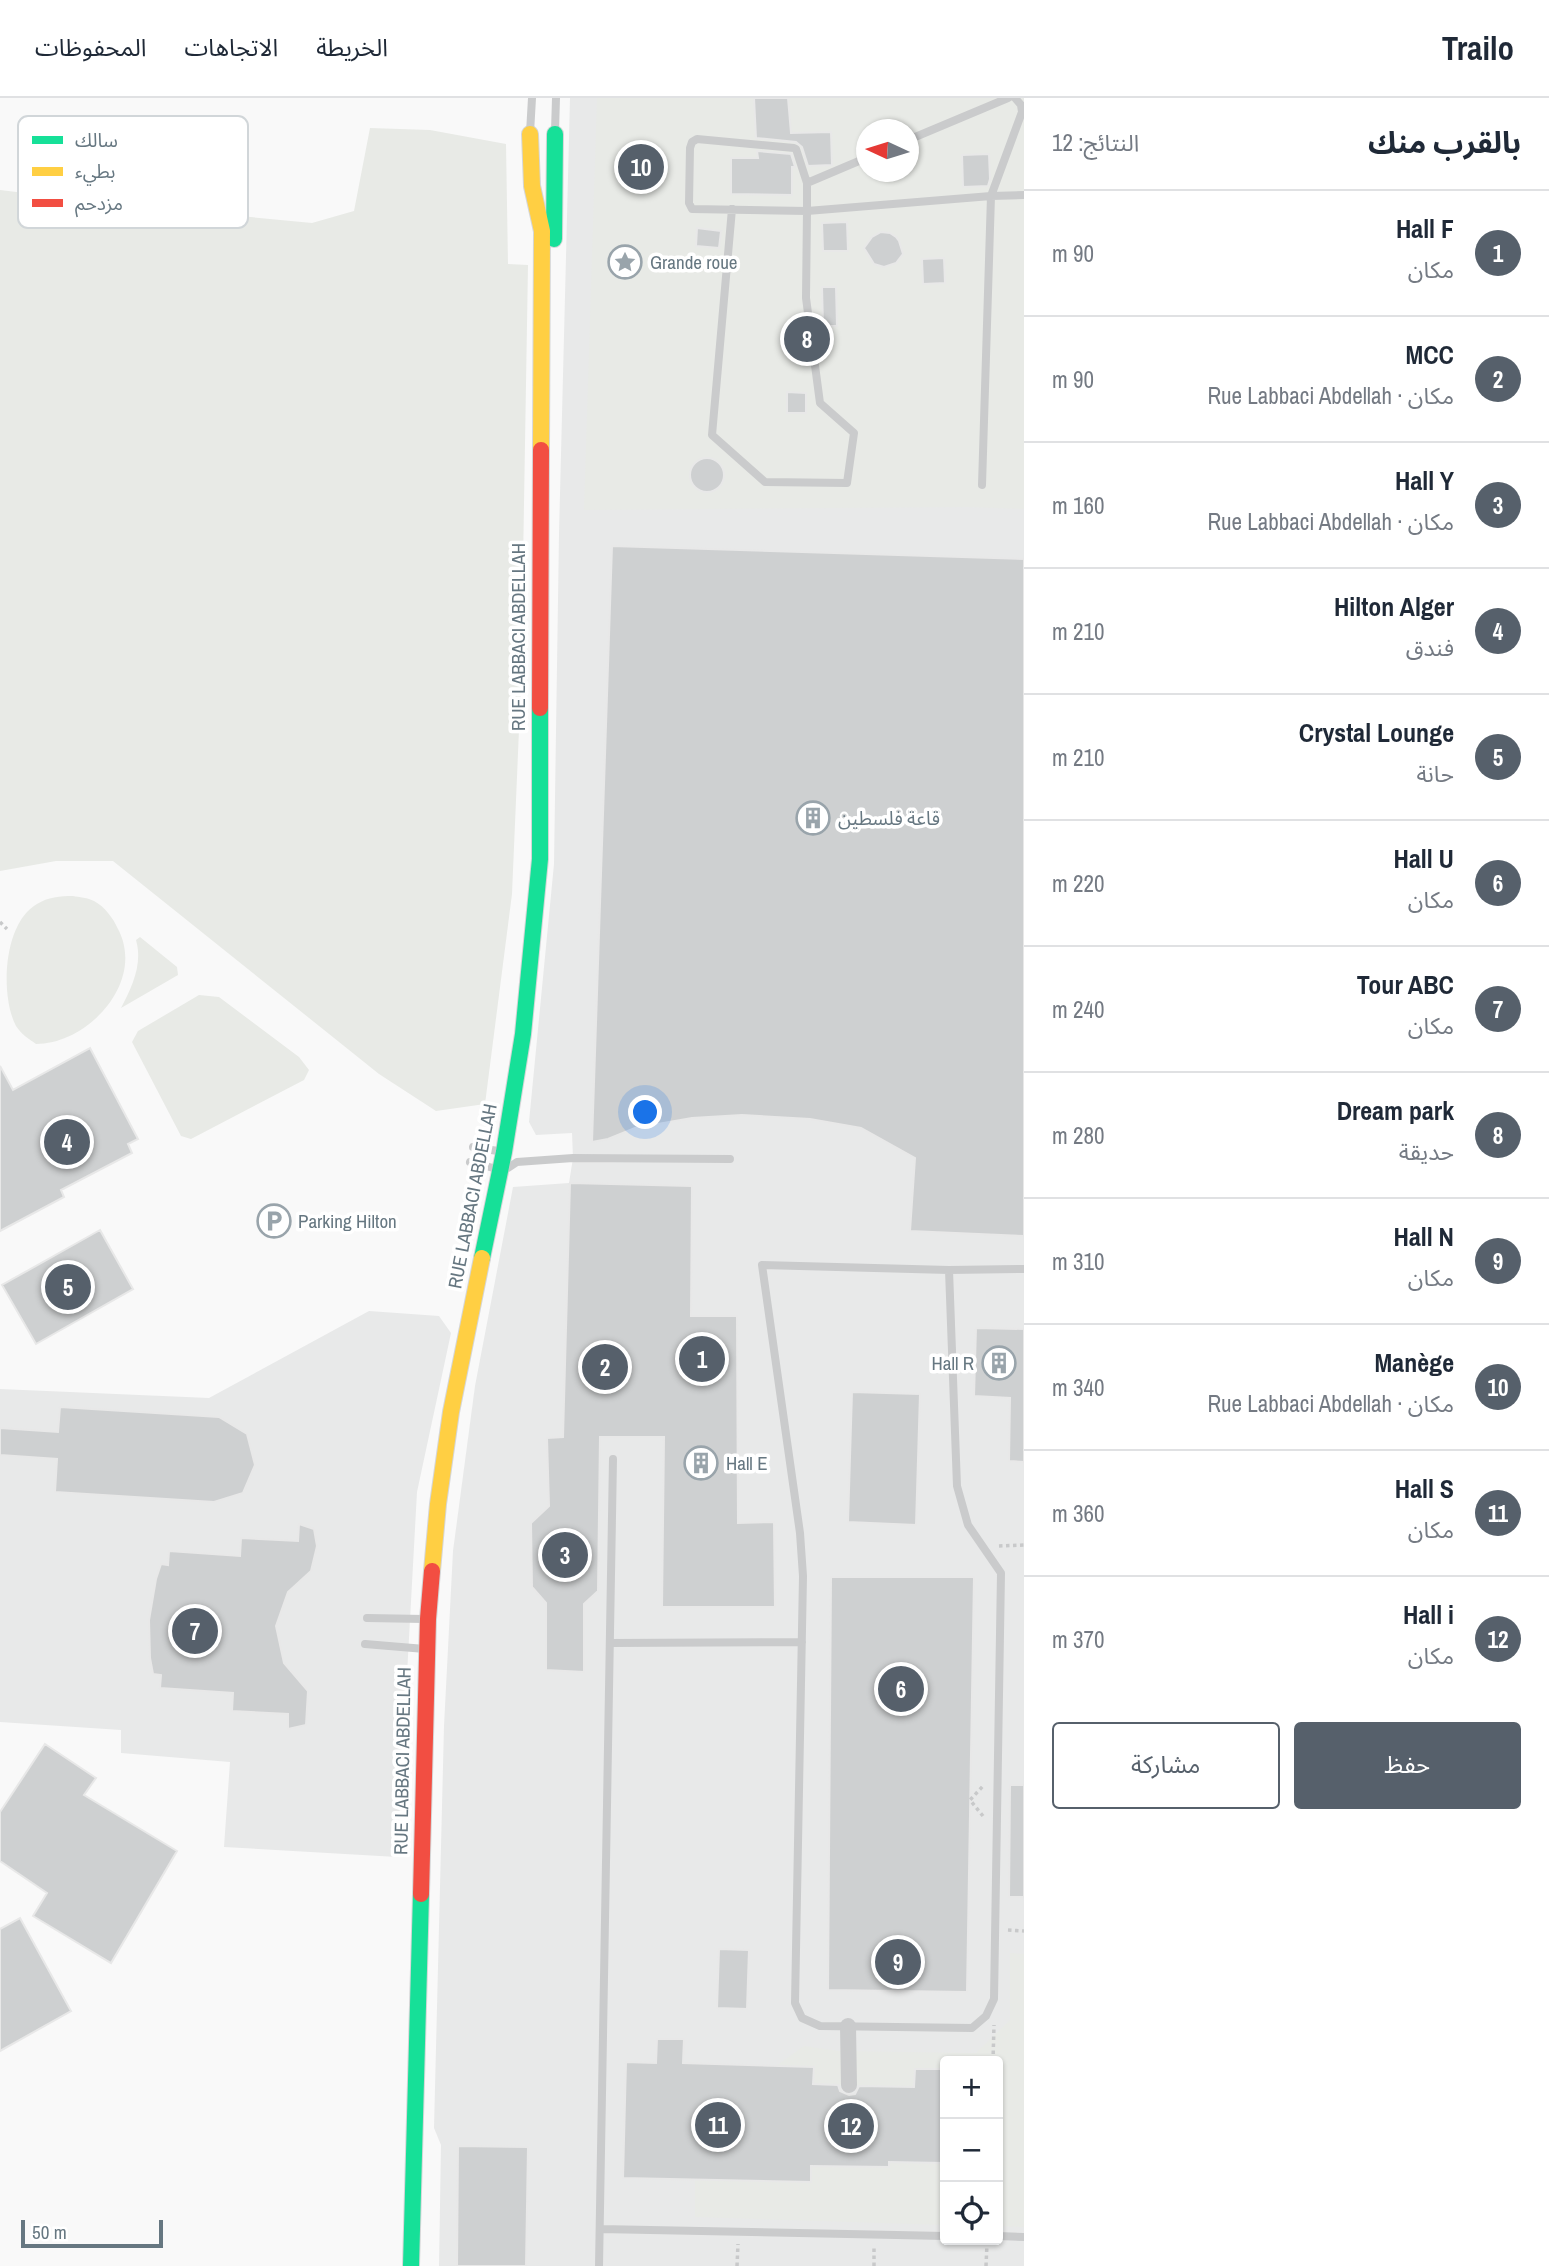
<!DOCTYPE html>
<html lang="ar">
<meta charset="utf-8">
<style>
body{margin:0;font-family:"Archivo Narrow","Noto Sans Arabic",sans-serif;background:#f6f6f7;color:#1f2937;direction:rtl}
.controls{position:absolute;right:21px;bottom:21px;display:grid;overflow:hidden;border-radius:7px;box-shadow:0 2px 5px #0004}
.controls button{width:63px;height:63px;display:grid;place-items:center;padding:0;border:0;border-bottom:2px solid #e0e1e3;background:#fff;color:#1f2937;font:35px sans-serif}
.compass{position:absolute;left:856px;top:21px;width:63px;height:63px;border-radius:50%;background:#fff;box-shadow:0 2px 5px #0004;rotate:274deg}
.scale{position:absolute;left:21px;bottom:18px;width:142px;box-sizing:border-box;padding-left:7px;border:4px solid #667781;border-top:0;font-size:19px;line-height:24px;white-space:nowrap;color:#667781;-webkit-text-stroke:5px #fff;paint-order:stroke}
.you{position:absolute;left:646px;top:1015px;width:24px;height:24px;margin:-18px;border:5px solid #fff;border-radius:50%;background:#1a73e8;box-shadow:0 0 0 10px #1a73e833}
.badge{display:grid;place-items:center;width:46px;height:46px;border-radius:50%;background:#56606b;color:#fff;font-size:23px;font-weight:700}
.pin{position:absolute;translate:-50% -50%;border:4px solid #fff;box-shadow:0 2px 7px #0006}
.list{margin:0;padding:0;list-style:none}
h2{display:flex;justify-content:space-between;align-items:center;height:91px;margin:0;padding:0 28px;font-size:30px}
h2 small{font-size:23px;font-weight:400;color:#747a83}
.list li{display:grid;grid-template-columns:46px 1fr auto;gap:21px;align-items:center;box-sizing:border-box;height:126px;padding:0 28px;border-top:2px solid #e0e1e3}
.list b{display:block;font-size:26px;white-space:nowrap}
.list p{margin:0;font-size:23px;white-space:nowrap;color:#747a83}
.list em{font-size:23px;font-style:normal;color:#747a83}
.actions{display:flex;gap:14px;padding:21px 28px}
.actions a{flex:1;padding:16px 0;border:2px solid #56606b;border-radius:7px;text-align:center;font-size:24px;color:#56606b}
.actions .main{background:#56606b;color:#fff}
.icon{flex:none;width:38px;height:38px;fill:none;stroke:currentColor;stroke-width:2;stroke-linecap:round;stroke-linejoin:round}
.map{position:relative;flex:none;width:1024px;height:2168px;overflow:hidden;direction:ltr}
header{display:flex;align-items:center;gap:42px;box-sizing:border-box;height:98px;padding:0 35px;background:#fff;border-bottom:2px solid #e0e1e3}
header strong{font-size:33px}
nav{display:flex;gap:38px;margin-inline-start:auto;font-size:24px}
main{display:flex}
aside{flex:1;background:#fff}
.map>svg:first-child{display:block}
.built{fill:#e8e9e9;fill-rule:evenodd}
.green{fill:#e8eae6;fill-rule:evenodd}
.building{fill:#ced0d1;stroke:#e8e8e8;stroke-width:2}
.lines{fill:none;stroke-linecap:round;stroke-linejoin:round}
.fast-casing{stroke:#d5d6d7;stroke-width:18}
.slow-casing{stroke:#d5d6d7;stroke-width:18}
.jam-casing{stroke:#d5d6d7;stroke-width:18}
.path{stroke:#c8c9ca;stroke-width:3.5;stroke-dasharray:3.5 3.5;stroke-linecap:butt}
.lane{stroke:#cacbcc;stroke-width:8}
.street{stroke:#cacbcc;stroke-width:16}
.fast{stroke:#16e098;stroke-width:16}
.slow{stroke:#ffcf43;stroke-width:16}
.jam{stroke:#f24e42;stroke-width:16}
.labels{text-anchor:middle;stroke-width:7;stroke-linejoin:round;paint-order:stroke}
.poi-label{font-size:19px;fill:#667781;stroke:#fff;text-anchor:start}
.street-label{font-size:19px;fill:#667781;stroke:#fff}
.key{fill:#fff;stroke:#d1d6d9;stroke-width:2}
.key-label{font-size:19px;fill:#667781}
</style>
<header>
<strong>Trailo</strong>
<nav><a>الخريطة</a><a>الاتجاهات</a><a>المحفوظات</a></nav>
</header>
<main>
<aside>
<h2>بالقرب منك<small>النتائج: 12</small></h2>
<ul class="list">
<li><span class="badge">1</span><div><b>Hall F</b><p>مكان</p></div><em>90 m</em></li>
<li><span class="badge">2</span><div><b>MCC</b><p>مكان · Rue Labbaci Abdellah</p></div><em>90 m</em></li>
<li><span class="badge">3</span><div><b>Hall Y</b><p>مكان · Rue Labbaci Abdellah</p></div><em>160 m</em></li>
<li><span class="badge">4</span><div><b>Hilton Alger</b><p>فندق</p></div><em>210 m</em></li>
<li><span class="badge">5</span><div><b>Crystal Lounge</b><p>حانة</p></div><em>210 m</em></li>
<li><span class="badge">6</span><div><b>Hall U</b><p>مكان</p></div><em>220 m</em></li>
<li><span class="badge">7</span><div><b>Tour ABC</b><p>مكان</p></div><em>240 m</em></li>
<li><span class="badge">8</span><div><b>Dream park</b><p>حديقة</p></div><em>280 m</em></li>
<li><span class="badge">9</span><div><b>Hall N</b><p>مكان</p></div><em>310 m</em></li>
<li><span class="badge">10</span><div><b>Manège</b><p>مكان · Rue Labbaci Abdellah</p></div><em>340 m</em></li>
<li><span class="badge">11</span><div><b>Hall S</b><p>مكان</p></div><em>360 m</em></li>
<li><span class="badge">12</span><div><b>Hall i</b><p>مكان</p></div><em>370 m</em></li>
</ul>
<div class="actions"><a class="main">حفظ</a><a>مشاركة</a></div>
</aside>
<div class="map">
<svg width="1024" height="2168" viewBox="0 0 1024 2168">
<rect width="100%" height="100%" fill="#f9f9f9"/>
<path class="built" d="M570,0H1024V2168H439L441,2047L434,2030L444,1628L453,1453L475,1288L513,1089L569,1085L573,1060L572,1035L536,1037L529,1024L554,766L559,436ZM866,32H908V74H866ZM945,1963H998V2142H945Z
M369,1213L439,1218L451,1235L417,1394L397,1759L224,1749L230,1664L121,1655V1632L0,1624V1291L209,1300Z"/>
<path class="green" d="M597,0H1024V411L967,409L584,412ZM866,32H908V74H866Z
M370,30L430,32L506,46L508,166L528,167L521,585L512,796L485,1006L436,1013L379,976L113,763H56L0,773V92L115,106L312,125L354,113Z
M73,798C79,799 88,800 94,803C105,809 113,820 118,831C146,884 88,946 36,946C29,941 21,936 16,928C0,898 3,825 37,806C48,799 60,798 73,798Z
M140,839L177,869L178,877L121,910C132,889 143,866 136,842Z
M199,897L219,899L299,959L309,972L304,982L191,1041L181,1038L132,944L138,933Z
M1010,1855L1024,1856V2129L998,2128V1963H945V2127L695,2119V2081L811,2084V2067L888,2069L890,1988L813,1986L814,1969L776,1968L804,1948L838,1953L976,1955L1010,1922Z"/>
<path class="building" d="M754,0H788L791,35L831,34L832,67L808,68L802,49L796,44L756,40Z
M624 68a17 17 0 1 1 34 0a17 17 0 1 1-34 0Z
M757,53L791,56L795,69H792V97L731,96V60H758Z
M989,56L990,81L988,88L963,89L962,57Z
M847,124L848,153H823L822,125Z
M697,130L721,133L719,150L696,148Z
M881,134L890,135L896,139L899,143L903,156L896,165L884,169L874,166L864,150L872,139Z
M944,160L945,185L923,186L922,161Z
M822,189H836L837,228H823Z
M787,294L806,295V315H787Z
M690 377a17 17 0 1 1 34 0a17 17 0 1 1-34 0Z
M612,448L1024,461V1138L910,1133L915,1060L861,1030L810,1021L742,1017L692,1020L635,1030L608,1041L592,1044Z
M90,950L138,1041L128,1046L132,1055L61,1092L64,1099L0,1133V968L13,992Z
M570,1085L692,1088L691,1218H737L738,1425L774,1424L775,1509H662L664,1339H600L598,1493L584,1506V1574L546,1572V1505L532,1489L531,1425L549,1408L547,1340L563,1339Z
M100,1132L133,1191L36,1246L2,1187Z
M976,1230L1024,1231V1364L1009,1363L1010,1300L974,1298Z
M852,1294L920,1296L916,1427L848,1424Z
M60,1309L219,1319L247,1336L255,1367L243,1395L214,1404L55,1394L57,1361L0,1357V1330L58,1334Z
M299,1426L314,1431L317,1448L311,1473L288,1494L276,1528L284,1565L308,1593L306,1627L288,1631V1616L232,1613L233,1595L160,1590L161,1577L153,1576L150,1560L149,1522L156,1481L161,1466L168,1467L169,1453L240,1458L241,1440L298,1443Z
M831,1479H974L967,1894L828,1892Z
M45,1646L96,1680L84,1697L177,1753L111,1865L33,1818L47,1795L0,1763V1714Z
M1010,1687H1024V1799H1009Z
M20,1820L71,1913L0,1953V1831Z
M719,1851L749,1852L747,1911L717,1910Z
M657,1941H684L683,1965L814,1969L813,1986L838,1987L840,1993L849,1997L855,1996L859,1988L914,1989L915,1971H945V2065L889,2064V2069L811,2068V2084L623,2080L626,1964L656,1965Z
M458,2048L528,2049L526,2168H457Z"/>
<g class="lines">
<defs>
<path id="fast" d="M554,141L555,36
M482,1160L504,1054L523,936L540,761V610
M411,2168L421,1796"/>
<path id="slow" d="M530,36L532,88L542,133L541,352
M432,1473L438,1406L451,1314L482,1160"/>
<path id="jam" d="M540,610L541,352
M421,1796L428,1521L432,1473"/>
</defs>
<use href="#fast" class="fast-casing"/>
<use href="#slow" class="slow-casing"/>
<use href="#jam" class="jam-casing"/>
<path class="path" d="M0,824L7,831
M999,1448L1024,1447
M983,1718L970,1702L984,1687
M1008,1832L1024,1833
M993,1963L994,1927
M737,2168L738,2146
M874,2168V2149
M986,2168L987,2146"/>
<path class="lane" d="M555,33L556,0
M530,35L532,0
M908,42L1008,0
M807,85V113L991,98L1022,14L1021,7L1015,0
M732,111L712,337L765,384L847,385L854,335L820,305L806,200L807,113L692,111L689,105L690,50L692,44L697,41L794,50L796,51L807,85L866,60
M982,387L991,98L1024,97
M473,1049L504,1054
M470,1064L501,1072L508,1070L517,1064L573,1060L730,1061
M949,1172L957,1388L968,1427L1001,1475L994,1901L986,1918L972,1930L820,1928L802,1920L795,1905L803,1478L800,1435L762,1167L949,1172L1024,1171
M367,1520L424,1521
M610,1545L802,1544
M365,1546L425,1551
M600,2131L945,2138
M998,2138L1024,2139
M599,2168L613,1361"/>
<path class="street" d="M848,1928L849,1987"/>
<use href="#fast" class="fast"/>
<use href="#slow" class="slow"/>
<use href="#jam" class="jam"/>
</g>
<defs>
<symbol id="sight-ring" viewBox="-11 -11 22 22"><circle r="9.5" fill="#fff" stroke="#99a4ab" stroke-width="1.5"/><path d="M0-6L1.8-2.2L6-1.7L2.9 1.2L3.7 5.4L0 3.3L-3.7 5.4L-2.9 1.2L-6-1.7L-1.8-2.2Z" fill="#99a4ab"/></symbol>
<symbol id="building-ring" viewBox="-11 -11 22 22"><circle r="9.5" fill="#fff" stroke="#99a4ab" stroke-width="1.5"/><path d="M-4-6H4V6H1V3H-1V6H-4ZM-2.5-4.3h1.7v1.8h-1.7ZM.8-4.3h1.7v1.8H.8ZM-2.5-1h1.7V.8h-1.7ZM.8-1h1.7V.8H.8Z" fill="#99a4ab"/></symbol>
<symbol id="parking-ring" viewBox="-11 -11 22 22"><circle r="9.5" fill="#fff" stroke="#99a4ab" stroke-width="1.5"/><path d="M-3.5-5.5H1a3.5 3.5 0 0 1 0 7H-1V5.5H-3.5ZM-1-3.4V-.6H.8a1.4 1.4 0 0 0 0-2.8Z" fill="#99a4ab"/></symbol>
</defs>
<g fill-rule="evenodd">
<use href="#sight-ring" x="606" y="145" width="38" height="38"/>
<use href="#building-ring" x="794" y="701" width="38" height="38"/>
<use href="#parking-ring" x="255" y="1104" width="38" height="38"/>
<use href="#building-ring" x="980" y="1246" width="38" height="38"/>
<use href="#building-ring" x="682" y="1346" width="38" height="38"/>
</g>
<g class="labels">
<g class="poi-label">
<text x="650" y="171">Grande roue</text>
<text x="838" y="727">قاعة فلسطين</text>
<text x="298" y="1130">Parking Hilton</text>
<text x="974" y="1272" text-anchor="end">Hall R</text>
<text x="726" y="1372">Hall E</text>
</g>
<g class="street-label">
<text transform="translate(518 539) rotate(-90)" y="7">RUE LABBACI ABDELLAH</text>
<text transform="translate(472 1098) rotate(-79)" y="7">RUE LABBACI ABDELLAH</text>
<text transform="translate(402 1663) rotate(-89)" y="7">RUE LABBACI ABDELLAH</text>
</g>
</g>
<rect x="18" y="18" width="230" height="112" rx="10" class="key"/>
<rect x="32" y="38" width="31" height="8" fill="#16e098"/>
<rect x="32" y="69" width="31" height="9" fill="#ffcf43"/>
<rect x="32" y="101" width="31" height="8" fill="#f24e42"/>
<g class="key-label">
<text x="75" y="49">سالك</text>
<text x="75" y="80">بطيء</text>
<text x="75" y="112">مزدحم</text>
</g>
</svg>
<div class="controls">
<button>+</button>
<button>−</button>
<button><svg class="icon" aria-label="locate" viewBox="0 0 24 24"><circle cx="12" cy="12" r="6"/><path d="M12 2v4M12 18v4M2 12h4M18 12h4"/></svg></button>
</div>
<svg class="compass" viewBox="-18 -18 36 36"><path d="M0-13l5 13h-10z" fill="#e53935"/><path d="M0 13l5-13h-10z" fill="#747a83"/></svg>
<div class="scale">50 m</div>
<div class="you"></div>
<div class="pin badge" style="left:702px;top:1261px">1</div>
<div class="pin badge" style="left:605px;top:1269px">2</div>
<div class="pin badge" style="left:565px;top:1457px">3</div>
<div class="pin badge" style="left:67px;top:1044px">4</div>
<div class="pin badge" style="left:68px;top:1189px">5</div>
<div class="pin badge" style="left:901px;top:1591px">6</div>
<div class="pin badge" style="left:195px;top:1533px">7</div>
<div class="pin badge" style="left:807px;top:241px">8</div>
<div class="pin badge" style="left:898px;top:1864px">9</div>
<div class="pin badge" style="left:641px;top:69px">10</div>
<div class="pin badge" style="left:718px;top:2027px">11</div>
<div class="pin badge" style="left:851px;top:2028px">12</div>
</div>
</main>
